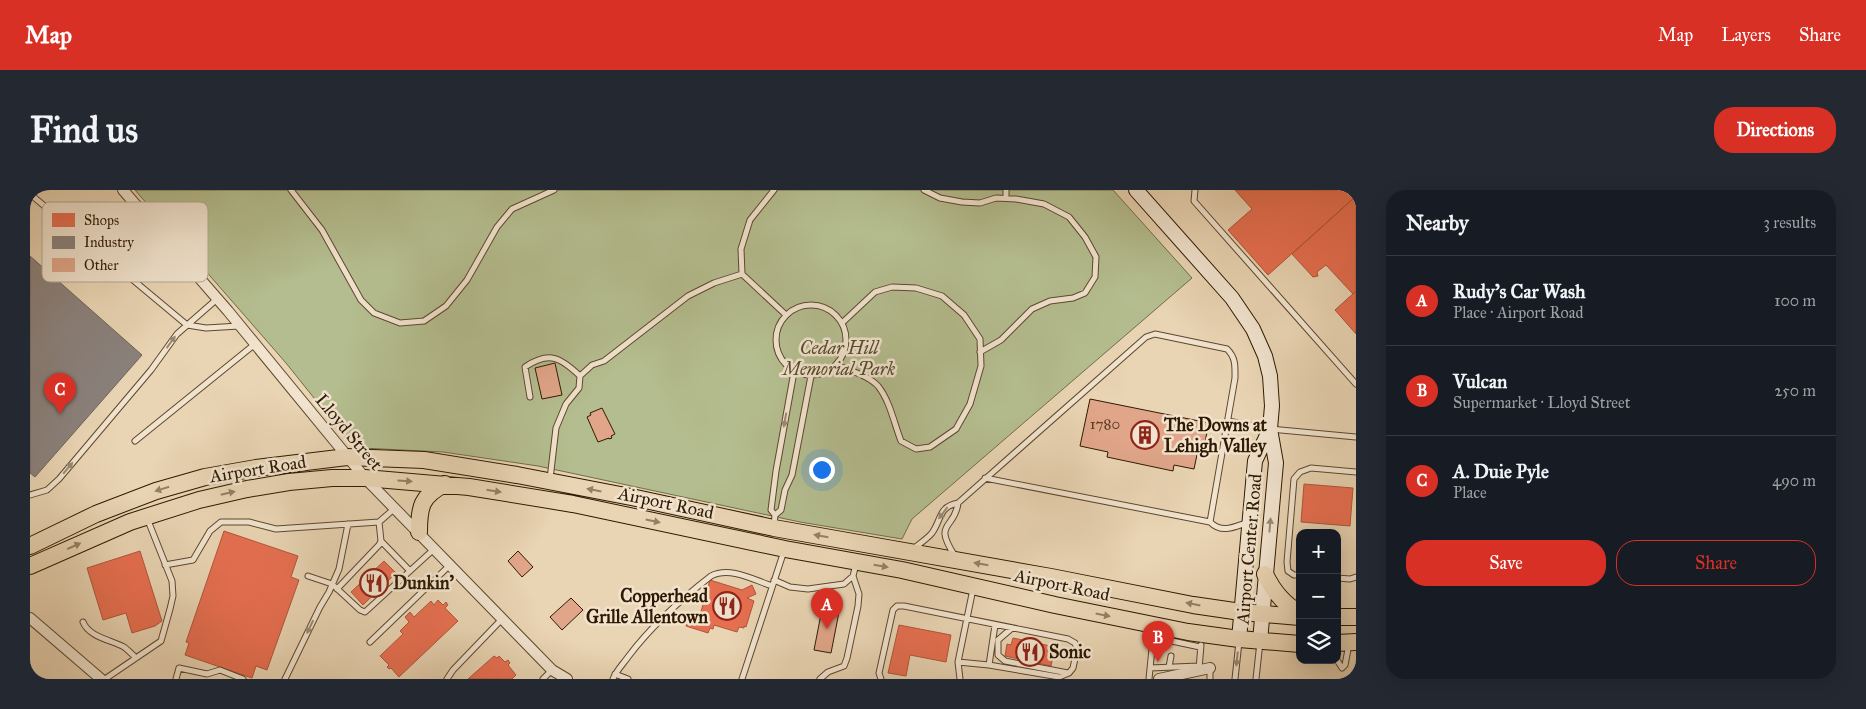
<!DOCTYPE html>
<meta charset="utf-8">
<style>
body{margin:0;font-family:"IM FELL Great Primer",serif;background:#242831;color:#f1f3f6}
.controls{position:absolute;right:15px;bottom:15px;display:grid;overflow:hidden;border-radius:10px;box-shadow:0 5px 20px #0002}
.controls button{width:45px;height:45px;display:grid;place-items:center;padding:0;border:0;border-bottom:1px solid #363941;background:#171b24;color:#f1f3f6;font:25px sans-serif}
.you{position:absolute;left:791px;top:279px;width:18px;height:18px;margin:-12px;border:4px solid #fff;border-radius:50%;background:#1a73e8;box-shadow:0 0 0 8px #1a73e833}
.badge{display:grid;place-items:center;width:32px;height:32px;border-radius:50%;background:#d93025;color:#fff;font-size:16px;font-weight:700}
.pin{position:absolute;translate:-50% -41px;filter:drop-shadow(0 1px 2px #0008)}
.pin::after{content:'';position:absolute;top:26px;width:18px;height:15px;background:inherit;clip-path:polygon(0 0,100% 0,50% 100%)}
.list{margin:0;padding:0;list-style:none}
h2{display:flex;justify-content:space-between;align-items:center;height:65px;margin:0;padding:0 20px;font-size:21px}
h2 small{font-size:16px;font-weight:400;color:#9ea1a6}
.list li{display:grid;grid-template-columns:32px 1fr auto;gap:15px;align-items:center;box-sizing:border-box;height:90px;padding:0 20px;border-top:1px solid #363941}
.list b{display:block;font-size:19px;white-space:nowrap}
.list p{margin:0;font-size:16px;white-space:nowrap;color:#9ea1a6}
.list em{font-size:16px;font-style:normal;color:#9ea1a6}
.actions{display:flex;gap:10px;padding:15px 20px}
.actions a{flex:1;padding:11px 0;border:1px solid #d93025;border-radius:20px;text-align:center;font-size:18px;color:#d93025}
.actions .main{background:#d93025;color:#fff}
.icon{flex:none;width:28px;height:28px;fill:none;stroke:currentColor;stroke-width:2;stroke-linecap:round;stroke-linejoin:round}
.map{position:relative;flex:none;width:1326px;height:489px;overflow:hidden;border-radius:20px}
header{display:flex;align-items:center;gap:30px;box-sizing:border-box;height:70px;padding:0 25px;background:#d93025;color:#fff}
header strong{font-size:24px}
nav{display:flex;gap:28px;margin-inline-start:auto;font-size:18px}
.intro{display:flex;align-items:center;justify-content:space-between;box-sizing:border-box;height:120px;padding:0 30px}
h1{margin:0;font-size:35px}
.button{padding:12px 22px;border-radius:20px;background:#d93025;color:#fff;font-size:18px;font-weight:700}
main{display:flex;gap:30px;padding:0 30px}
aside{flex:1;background:#171b24;border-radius:20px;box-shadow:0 5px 20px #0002}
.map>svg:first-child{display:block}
.green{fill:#b4bd8f;stroke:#716c48}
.shops{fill:#e76f51;stroke:#b05639}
.industry{fill:#8a817c;stroke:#6e6257}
.building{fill:#e1a68a;stroke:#2e1a02}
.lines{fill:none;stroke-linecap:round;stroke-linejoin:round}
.lane-casing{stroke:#5d482e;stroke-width:7}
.street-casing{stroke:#5d482e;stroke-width:12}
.secondary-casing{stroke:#2e1a02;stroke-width:16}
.primary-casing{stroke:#2e1a02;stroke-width:18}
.lane{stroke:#f1e3ce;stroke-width:5}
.street{stroke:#f1e3ce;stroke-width:10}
.secondary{stroke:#f1e3ce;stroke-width:14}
.primary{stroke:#e9d4b3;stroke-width:16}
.oneway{fill:#998972}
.oneway2{fill:#958063}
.labels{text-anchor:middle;stroke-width:5;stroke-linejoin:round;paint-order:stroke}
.number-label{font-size:15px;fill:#5b3d24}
.park-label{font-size:18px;font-style:italic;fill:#564b2c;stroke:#f1e3ce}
.poi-label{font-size:18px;font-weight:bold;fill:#2e1a02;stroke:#f1e3ce;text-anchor:start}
.street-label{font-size:18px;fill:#2e1a02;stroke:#f1e3ce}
.key{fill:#f1e3ce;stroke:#b6a791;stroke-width:1}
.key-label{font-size:14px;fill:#2e1a02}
</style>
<header>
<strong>Map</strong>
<nav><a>Map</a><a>Layers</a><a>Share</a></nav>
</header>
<div class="intro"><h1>Find us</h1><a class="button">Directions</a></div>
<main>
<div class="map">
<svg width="1326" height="489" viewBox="0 0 1326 489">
<rect width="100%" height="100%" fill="#e9d4b3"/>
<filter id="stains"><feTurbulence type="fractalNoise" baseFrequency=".004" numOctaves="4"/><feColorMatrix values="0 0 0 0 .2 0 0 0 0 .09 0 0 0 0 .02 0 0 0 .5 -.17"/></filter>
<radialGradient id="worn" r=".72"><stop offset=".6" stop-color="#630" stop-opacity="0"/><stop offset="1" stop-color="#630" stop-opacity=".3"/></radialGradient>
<path class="green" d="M105,0H1083L1162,88L882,329L872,349L770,332L508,276L413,262L332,258L320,253L256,173Z"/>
<path class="shops" d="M1205,0H1326V2L1322,6L1324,8L1238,85L1198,40L1222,19Z
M1326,6V101L1323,104L1296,75L1287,82L1288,86L1283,87L1262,64Z
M1326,101V144L1305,120Z
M1274,294L1323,298L1320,336L1271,332Z
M194,341L268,366L261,387L269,390L237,480L226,476L222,488L155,465L159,453L156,452Z
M110,361L132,431L125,436L102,443L96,423L73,430L57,378Z
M354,371L366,383L333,415L321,402Z
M680,390L712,400L722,395L726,404L717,408L724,411L716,437L714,436V438L709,437L707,442L684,435L683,439L680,438L678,443L656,436L660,422L670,425Z
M408,410L413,415L416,412L418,415L415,418L428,431L369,487L361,478L359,479L357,477L359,475L350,466L373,444L370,441L379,432L375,427L380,422L384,427L401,411L404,415Z
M869,435L921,445L916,472L880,465L876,486L858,483Z
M983,448L1025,457L1021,476L975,466L977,454L981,455Z
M464,466L467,468L469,466L475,472L478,470L480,473L478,475L486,485L482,489H438Z"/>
<path class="industry" d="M0,66L112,165L5,287L0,283Z"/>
<path class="building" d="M525,173L532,205L512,209L505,178Z
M1060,209L1179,233L1173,261L1168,260L1164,279L1144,275L1143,281L1077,267L1078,262L1050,256Z
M572,218L585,244L581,246L582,248L579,249V248L568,252L557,227L561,225L560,223Z
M488,361L503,377L492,387L478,371Z
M541,408L553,420L532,440L520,427Z
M793,414L810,417L801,463L784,460Z"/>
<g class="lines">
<defs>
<path id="lane" d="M261,0L292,40L331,110L344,123L370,133L394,131L416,116L437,90L467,37L482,19L524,0
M744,0L720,30L711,59L712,84L756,125
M894,0L910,8L932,12L950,13L966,8L986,9L1014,14L1039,27L1055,47L1066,67L1065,87L1055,103L1043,108L1020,111L1002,119L971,150L950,162
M976,0V8
M1165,0L1164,11L1326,194
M0,4L157,135L176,138L209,136
M746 150a35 35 0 1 1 70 0a35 35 0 1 1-70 0Z
M806,175C819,180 839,186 848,196C860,211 864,233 871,251L886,259L900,257L926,239L940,214L951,176L950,149L934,125L912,106L886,98L862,97L845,102L812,133
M500,207L495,177C519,161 530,167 550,186
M1198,231L1240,239L1326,247
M105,251L225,154
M955,288L1180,332C1192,344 1204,337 1219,332
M520,289L526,238L536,214L549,198L550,186L562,175L574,171L658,106L684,93L712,84
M0,305L17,300L29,289L121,180L147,144L187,109
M928,313L1116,147L1125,144L1197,159C1206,168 1205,176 1205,188L1180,332
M745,325L751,320L755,300L762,285L781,186
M744,336L745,325L741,320L746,281L764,182
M351,351L380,381
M883,359C889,354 897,349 902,343C912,329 908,317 928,313C925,340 902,331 925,366
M135,375L163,370L180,341L191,332H219L246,339L349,332L365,318
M1270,385H1264L1258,381L1257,372L1264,289L1270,282L1281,278L1326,282
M278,386L302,394L330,420L335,422L404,359
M1307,388L1320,389L1326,387
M744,390L760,397L778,399L814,394L823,386L826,374
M307,399L349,355L351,351L349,332
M53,432C59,447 81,450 94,457C98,460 102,464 106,468
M982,438L968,450V465L975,471L1038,483
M1123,447L1170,457
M340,452L420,375
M1307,470L1312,478L1315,475L1319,454
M959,475L965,435
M1139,477L1141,466
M1120,478L1169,476
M1169,479L1171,455
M585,484L598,489
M75,489L131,451L140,419L143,406L142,391L117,328
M146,489L149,478L177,484L190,480L213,489
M255,489L290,417L299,402L309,379L318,334
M417,489L423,480L472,429
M513,489L522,480
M583,489C586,481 593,474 598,467C622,435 650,410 681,386C700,376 724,390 742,396
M712,489L754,361
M790,489L798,482L814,476L817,468L828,416L829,404L823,386
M851,489L849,483L863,420L867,416H874L1038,449L1045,453L1047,459L1043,478L1039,483L1029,487L959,475L928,472
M930,489L928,472L943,399
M1119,489L1124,438
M1180,489V478
M1205,489L1209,452
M1226,489L1230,452"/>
<path id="street" d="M93,0L198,121L335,288L522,480L537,489
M0,428L71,489
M1129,489L1180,478"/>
<path id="secondary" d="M1106,0L1202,108L1223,139L1235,166L1240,186L1242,216L1240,239L1246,273L1230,451
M1209,449L1225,271L1240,239"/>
<path id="primary" d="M389,342C389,317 391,306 415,294
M0,356L66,324L126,301L175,287L226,278L317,267L394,270L487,285L606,308L744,338L1021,387L1163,415L1211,422L1270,427
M0,376L100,332L169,310L217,299L259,292L302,288H335L439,297L543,314L755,359L872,380L1025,415L1158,442L1209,449L1270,454
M1235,384C1243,401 1253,414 1270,423
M1307,427H1326
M1307,453L1326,452"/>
</defs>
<use href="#lane" class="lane-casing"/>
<use href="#street" class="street-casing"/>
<use href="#secondary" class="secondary-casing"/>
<use href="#primary" class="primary-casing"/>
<use href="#lane" class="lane"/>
<use href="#street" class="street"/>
<use href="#secondary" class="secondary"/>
<use href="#primary" class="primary"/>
</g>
<defs><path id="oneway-solid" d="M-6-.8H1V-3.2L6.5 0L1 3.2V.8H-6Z" transform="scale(1.25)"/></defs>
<g class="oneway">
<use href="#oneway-solid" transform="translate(141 152) rotate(-54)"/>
<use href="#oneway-solid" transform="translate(755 230) rotate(100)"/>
<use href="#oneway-solid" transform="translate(38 278) rotate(-50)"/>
<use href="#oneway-solid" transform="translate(913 323) rotate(127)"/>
<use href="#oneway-solid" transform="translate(1240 335) rotate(-85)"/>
<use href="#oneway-solid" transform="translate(280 437) rotate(115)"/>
<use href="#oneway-solid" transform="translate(1207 469) rotate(96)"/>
</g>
<g class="oneway2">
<use href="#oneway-solid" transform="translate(375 291) rotate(4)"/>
<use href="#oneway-solid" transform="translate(132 299) rotate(163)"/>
<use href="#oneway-solid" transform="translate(564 300) rotate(-169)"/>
<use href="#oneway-solid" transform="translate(464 301) rotate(9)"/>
<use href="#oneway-solid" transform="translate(198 303) rotate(-13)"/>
<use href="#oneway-solid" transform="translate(623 331) rotate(12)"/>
<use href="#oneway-solid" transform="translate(791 346) rotate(-170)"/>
<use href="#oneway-solid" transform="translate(44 356) rotate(-24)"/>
<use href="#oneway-solid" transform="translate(951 374) rotate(-170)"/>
<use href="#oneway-solid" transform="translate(851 376) rotate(10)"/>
<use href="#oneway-solid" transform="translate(1163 414) rotate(-169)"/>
<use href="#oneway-solid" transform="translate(1073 425) rotate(11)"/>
</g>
<defs>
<symbol id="building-ring" viewBox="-11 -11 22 22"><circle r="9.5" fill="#f1e3ce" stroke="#8f2418" stroke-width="1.5"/><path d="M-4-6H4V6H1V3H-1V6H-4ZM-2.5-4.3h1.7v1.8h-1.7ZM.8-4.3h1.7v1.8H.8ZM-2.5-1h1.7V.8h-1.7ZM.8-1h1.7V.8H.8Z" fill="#8f2418"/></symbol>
<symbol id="restaurant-ring" viewBox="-11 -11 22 22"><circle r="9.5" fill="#f1e3ce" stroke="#8f2418" stroke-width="1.5"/><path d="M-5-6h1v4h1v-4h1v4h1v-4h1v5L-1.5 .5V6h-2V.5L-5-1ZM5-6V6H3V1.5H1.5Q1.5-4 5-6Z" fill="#8f2418"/></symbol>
</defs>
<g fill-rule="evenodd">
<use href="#building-ring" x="1099" y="229" width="32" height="32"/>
<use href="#restaurant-ring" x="328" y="377" width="32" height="32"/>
<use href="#restaurant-ring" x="681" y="400" width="32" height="32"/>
<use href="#restaurant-ring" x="984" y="446" width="32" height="32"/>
</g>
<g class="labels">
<g class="number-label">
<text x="1075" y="239">1780</text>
</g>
<g class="park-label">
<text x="809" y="164">Cedar Hill<tspan x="809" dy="21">Memorial Park</tspan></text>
</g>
<g class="poi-label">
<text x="1134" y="241">The Downs at<tspan x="1134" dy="21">Lehigh Valley</tspan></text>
<text x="363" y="399">Dunkin'</text>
<text x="678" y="412" text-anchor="end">Copperhead<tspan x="678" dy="21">Grille Allentown</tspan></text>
<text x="1019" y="468">Sonic</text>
</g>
<g class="street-label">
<text transform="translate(319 242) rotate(50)" y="6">Lloyd Street</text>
<text transform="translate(228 279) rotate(-9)" y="6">Airport Road</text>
<text transform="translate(636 313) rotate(12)" y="6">Airport Road</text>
<text transform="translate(1219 359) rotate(-85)" y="6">Airport Center Road</text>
<text transform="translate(1032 395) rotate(12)" y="6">Airport Road</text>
</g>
</g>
<rect x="12" y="12" width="166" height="80" rx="8" class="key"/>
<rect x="22" y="23" width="23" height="14" fill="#e76f51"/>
<rect x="22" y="46" width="23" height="13" fill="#8a817c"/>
<rect x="22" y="68" width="23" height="14" fill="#e1a68a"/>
<g class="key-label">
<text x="54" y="35">Shops</text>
<text x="54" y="57">Industry</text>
<text x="54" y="80">Other</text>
</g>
<rect width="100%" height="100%" filter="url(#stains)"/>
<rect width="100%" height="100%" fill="url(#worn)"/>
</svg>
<div class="controls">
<button>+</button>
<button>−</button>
<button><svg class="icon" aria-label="layers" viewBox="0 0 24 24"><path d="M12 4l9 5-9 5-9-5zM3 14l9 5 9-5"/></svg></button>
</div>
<div class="you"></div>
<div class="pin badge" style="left:797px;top:439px">A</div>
<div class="pin badge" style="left:1128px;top:472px">B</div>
<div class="pin badge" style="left:30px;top:224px">C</div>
</div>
<aside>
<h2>Nearby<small>3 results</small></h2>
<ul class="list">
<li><span class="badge">A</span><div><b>Rudy's Car Wash</b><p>Place · Airport Road</p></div><em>100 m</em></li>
<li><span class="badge">B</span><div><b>Vulcan</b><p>Supermarket · Lloyd Street</p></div><em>250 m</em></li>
<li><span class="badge">C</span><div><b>A. Duie Pyle</b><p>Place</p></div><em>490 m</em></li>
</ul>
<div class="actions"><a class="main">Save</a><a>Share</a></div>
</aside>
</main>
